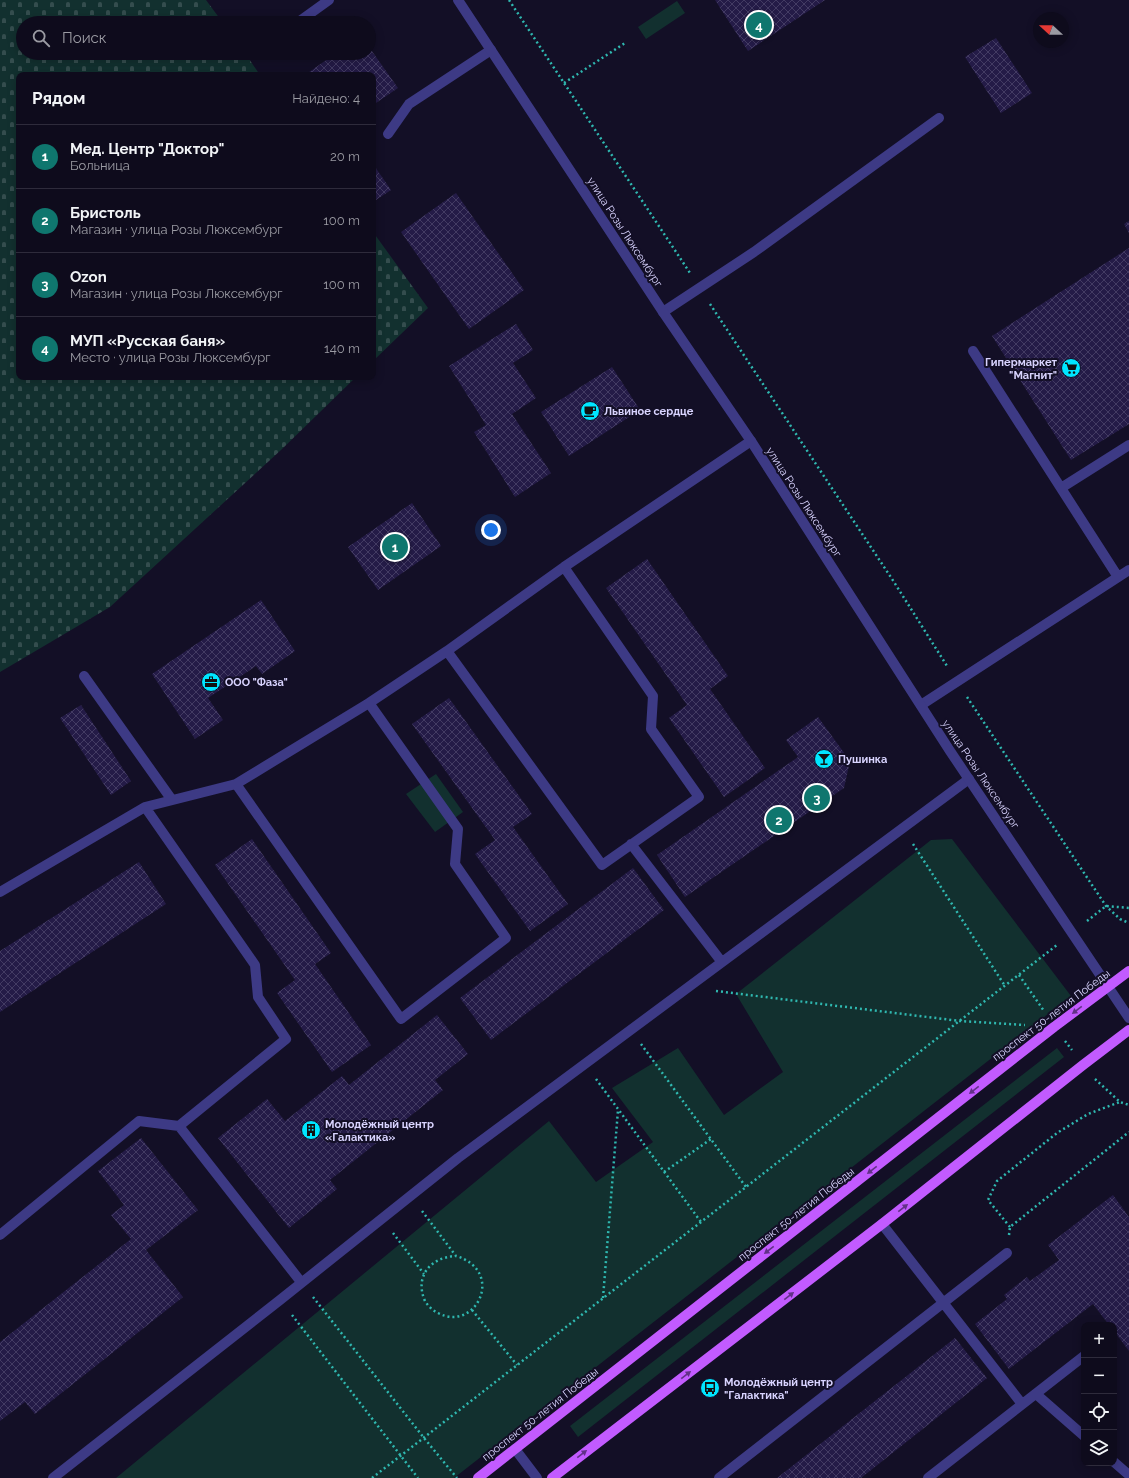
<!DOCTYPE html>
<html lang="ru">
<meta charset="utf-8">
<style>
body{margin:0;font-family:Raleway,sans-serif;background:#1c1929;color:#f1f3f6}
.controls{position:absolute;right:12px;bottom:12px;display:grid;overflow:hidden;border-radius:8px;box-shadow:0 2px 10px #0003}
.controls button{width:36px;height:36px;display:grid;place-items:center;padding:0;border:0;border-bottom:1px solid #2e2b3b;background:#0e0b1c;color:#f1f3f6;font:20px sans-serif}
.compass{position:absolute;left:1033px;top:12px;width:36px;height:36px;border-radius:50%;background:#0e0b1c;box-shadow:0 2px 10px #0003;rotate:291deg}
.you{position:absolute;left:491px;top:530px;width:14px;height:14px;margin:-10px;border:3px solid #fff;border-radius:50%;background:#1a73e8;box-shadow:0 0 0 6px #1a73e833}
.badge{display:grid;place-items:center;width:26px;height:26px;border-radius:50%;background:#0f766e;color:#fff;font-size:13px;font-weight:700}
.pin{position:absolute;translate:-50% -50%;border:2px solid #fff;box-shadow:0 1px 4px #0006}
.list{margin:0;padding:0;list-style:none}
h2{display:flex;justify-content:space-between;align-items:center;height:52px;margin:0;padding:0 16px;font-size:17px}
h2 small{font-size:13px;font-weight:400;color:#9b9ba3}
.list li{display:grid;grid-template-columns:26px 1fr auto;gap:12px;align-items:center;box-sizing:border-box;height:64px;padding:0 16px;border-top:1px solid #2e2b3b}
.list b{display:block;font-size:15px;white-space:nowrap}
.list p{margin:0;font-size:13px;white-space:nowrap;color:#9b9ba3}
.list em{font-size:13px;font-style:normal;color:#9b9ba3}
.icon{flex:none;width:22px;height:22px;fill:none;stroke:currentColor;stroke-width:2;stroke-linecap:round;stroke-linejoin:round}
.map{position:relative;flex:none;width:1129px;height:1478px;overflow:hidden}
.search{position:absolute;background:#0e0b1c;box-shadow:0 2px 10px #0003;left:16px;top:16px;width:360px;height:44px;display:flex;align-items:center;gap:10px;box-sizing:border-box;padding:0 14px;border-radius:22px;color:#9b9ba3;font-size:15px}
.panel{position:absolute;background:#0e0b1c;box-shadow:0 2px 10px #0003;left:16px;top:72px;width:360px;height:308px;border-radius:8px}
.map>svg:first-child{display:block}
.green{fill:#12302f}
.cemetery{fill:url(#cemetery-stones)}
.building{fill:url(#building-cross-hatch)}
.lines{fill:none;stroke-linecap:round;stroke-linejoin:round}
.path{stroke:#2fb8b0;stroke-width:2.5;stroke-dasharray:2 3;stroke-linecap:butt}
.service{stroke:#3d3a85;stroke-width:10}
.tertiary{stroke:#3d3a85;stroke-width:10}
.primary{stroke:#c25bff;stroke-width:10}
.oneway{fill:#623188}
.labels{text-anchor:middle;stroke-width:4;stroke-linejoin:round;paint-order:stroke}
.street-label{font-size:11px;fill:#d9d4ff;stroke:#130f26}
.poi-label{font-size:11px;font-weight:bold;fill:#d9d4ff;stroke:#130f26;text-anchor:start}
</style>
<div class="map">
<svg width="1129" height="1478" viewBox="0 0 1129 1478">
<defs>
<pattern id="cemetery-stones" width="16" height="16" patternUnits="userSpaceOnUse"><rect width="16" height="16" fill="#12302f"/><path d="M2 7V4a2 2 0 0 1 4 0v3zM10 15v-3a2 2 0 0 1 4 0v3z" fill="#344d4e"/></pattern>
<pattern id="building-cross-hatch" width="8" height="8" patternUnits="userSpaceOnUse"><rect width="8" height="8" fill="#241b47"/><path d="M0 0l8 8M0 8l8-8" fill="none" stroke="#433b63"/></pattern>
</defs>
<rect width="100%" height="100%" fill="#130f26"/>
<path class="green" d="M677,1L685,13L646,39L638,27Z
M436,774L463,812L435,832L406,794Z
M952,839L1071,996L454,1478H116L549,1121L596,1182L653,1142L612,1088L678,1048L724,1115L783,1072L736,994L931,840Z
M1057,1048L1064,1057L578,1437L570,1426Z"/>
<path class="cemetery" d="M0,0H206L223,23H23V53H245L260,75H19V377H356L281,450L110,607L0,672Z
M373,232L428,308L373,361Z"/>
<path class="building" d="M715,0H825L748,51Z
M996,38L1032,93L1001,113L965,57Z
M369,47L398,88L373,105V75H305L336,53H369Z
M373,164L391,190L373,202Z
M456,193L524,290L469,329L401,232Z
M1129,221V233L1124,224Z
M1129,248V424L1071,460L992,336Z
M516,324L533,350L513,363L536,398L512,414L551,473L515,497L474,432L486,425L449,366Z
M612,367L640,410L569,456L541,412Z
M412,503L441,546L378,590L348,547Z
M647,559L728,676L710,689L765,768L724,797L669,718L687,705L606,588Z
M261,600L295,651L262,674L256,666L208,698L223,720L195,739L152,674Z
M449,698L532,814L513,827L568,904L530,931L475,854L495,840L412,724Z
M81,705L131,781L111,795L60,718Z
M818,717L850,761L844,788L685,897L657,855L798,757L786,740Z
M252,839L331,953L315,964L371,1045L332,1072L277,993L295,980L215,865Z
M139,862L166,904L0,1012V951Z
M633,868L664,910L491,1040L460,998Z
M437,1015L468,1054L435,1080L443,1090L330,1180L337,1189L289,1228L218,1138L267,1099L285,1121L342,1076L349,1085Z
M141,1138L198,1210L146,1250L183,1297L35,1414L25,1402L0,1421V1342L131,1239L111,1215L124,1205L98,1171Z
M1113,1195L1129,1217V1351L1114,1331V1325H1109L1093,1304L1009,1369L975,1324L1007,1299L1004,1295L1027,1277L1030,1281L1059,1260L1048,1245Z
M955,1338L987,1378L861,1478H777Z"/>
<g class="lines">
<path class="path" d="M509,0L690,273
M564,83L625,43
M710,304L894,582L947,666
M967,697L1106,906L1120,919L1129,923
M913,844L1005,986
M1087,921L1106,906L1129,908
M1019,975L1044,1011
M716,991L960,1021L1025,1025
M1065,1041L1072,1050
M641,1044L746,1187
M596,1079L701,1222
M1095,1079L1120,1102L1129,1105
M664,1172L711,1139
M422,1211L456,1256C506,1271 476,1333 438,1313C433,1311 428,1306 425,1301C414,1276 431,1257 456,1256
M1010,1227L988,1200L997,1181L1057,1133L1088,1114L1120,1102
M393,1233L424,1274
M1009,1235L1010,1227L1129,1132
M313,1297L424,1438L457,1478
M603,1298L618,1110
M472,1310L517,1365
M292,1315L418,1478
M372,1478L1057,945"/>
<path class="service" d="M297,23L329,0
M388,134L409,104L491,50
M663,312L754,252L939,118
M973,351L1118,577
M1061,488L1129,445
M447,651L602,865L699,797L651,729L653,696L564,567
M84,676L172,800
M921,705L1129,570
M236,784L401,1019L506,938L455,864L458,829L369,703
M631,844L721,961
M0,892L145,807L236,784L369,703L447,651L564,567L751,441
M179,1126L301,1282
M882,1224L1022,1404
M0,1235L139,1121L179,1126L286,1039L258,997L255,965L145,807
M1036,1394L1084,1436
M1114,1462L1129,1475
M53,1478L280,1300L458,1158L969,779
M719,1478L1007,1253
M928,1478L1084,1356"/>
<path class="tertiary" d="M458,0L663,312L751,441L950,751L1129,1018
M515,1449L537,1478"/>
<path class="primary" d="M478,1478L1054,1027L1129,971
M552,1478L882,1224L1083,1065L1129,1030"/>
</g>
<defs><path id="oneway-solid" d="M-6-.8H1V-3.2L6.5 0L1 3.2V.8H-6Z"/></defs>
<g class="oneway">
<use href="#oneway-solid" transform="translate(1077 1010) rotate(143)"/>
<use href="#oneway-solid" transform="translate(974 1090) rotate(142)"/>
<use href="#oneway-solid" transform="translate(872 1170) rotate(142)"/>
<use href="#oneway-solid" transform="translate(903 1208) rotate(-38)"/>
<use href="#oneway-solid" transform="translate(769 1250) rotate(142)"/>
<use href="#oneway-solid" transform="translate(789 1296) rotate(-38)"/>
<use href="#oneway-solid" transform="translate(686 1375) rotate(-38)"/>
<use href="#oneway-solid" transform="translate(582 1454) rotate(-38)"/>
</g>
<defs>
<symbol id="supermarket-disc" viewBox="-11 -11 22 22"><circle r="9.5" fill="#00e5ff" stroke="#130f26"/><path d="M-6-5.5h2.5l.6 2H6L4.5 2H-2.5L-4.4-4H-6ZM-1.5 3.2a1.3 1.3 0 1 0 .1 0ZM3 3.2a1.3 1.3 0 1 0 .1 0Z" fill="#111"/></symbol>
<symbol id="cafe-disc" viewBox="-11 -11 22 22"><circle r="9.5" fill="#00e5ff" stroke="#130f26"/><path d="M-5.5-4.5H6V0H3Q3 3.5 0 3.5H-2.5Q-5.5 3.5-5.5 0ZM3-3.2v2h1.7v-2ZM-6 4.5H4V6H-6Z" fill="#111"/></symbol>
<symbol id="office-disc" viewBox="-11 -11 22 22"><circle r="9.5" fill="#00e5ff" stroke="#130f26"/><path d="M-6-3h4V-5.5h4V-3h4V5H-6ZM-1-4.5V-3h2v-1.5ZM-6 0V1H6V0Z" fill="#111"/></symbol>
<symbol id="bar-disc" viewBox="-11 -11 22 22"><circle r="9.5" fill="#00e5ff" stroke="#130f26"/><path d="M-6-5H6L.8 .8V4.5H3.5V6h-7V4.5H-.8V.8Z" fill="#111"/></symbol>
<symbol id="building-disc" viewBox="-11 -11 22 22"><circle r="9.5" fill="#00e5ff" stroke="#130f26"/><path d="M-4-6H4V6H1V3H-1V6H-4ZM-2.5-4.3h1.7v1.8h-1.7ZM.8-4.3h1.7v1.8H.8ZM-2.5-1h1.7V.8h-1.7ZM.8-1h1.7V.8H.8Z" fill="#111"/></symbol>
<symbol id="bus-disc" viewBox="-11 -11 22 22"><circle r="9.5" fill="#00e5ff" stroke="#130f26"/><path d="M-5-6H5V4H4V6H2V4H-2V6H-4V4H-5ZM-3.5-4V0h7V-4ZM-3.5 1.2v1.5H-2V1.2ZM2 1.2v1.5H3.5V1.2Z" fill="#111"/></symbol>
</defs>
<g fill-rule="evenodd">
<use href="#supermarket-disc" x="1060" y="357" width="22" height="22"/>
<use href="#cafe-disc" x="579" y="400" width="22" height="22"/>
<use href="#office-disc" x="200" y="671" width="22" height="22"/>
<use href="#bar-disc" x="813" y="748" width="22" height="22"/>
<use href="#building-disc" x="300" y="1119" width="22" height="22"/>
<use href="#bus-disc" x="699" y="1377" width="22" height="22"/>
</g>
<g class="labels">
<g class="street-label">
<text transform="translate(625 232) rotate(57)" y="4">улица Розы Люксембург</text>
<text transform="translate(804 502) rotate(57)" y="4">улица Розы Люксембург</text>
<text transform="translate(981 774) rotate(56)" y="4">улица Розы Люксембург</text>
<text transform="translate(1051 1015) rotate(-37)" y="4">проспект 50-летия Победы</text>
<text transform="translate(796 1214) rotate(-38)" y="4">проспект 50-летия Победы</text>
<text transform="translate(540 1414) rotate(-38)" y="4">проспект 50-летия Победы</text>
</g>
<g class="poi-label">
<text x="1057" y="366" text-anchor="end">Гипермаркет<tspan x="1057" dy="13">"Магнит"</tspan></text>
<text x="604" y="415">Львиное сердце</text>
<text x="225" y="686">ООО "Фаза"</text>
<text x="838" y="763">Пушинка</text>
<text x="325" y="1128">Молодёжный центр<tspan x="325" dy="13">«Галактика»</tspan></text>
<text x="724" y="1386">Молодёжный центр<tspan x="724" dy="13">"Галактика"</tspan></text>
</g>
</g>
</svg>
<div class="controls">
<button>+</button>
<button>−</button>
<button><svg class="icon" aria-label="locate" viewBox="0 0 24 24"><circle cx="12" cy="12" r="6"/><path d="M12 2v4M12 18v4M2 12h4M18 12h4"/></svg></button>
<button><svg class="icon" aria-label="layers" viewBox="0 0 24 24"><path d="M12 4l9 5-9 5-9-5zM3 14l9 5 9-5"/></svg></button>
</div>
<svg class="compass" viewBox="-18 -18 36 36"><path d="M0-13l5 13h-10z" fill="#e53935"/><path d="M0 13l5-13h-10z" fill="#9b9ba3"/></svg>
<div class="you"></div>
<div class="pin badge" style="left:395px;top:547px">1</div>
<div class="pin badge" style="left:779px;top:820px">2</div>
<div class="pin badge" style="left:817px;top:798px">3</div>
<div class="pin badge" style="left:759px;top:25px">4</div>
<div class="search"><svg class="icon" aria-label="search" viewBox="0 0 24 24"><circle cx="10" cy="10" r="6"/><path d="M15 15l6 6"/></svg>Поиск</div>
<section class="panel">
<h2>Рядом<small>Найдено: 4</small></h2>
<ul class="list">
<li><span class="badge">1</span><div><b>Мед. Центр &quot;Доктор&quot;</b><p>Больница</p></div><em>20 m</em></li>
<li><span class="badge">2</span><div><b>Бристоль</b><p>Магазин · улица Розы Люксембург</p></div><em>100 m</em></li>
<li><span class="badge">3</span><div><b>Ozon</b><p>Магазин · улица Розы Люксембург</p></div><em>100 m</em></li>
<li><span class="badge">4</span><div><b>МУП «Русская баня»</b><p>Место · улица Розы Люксембург</p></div><em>140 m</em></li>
</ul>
</section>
</div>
